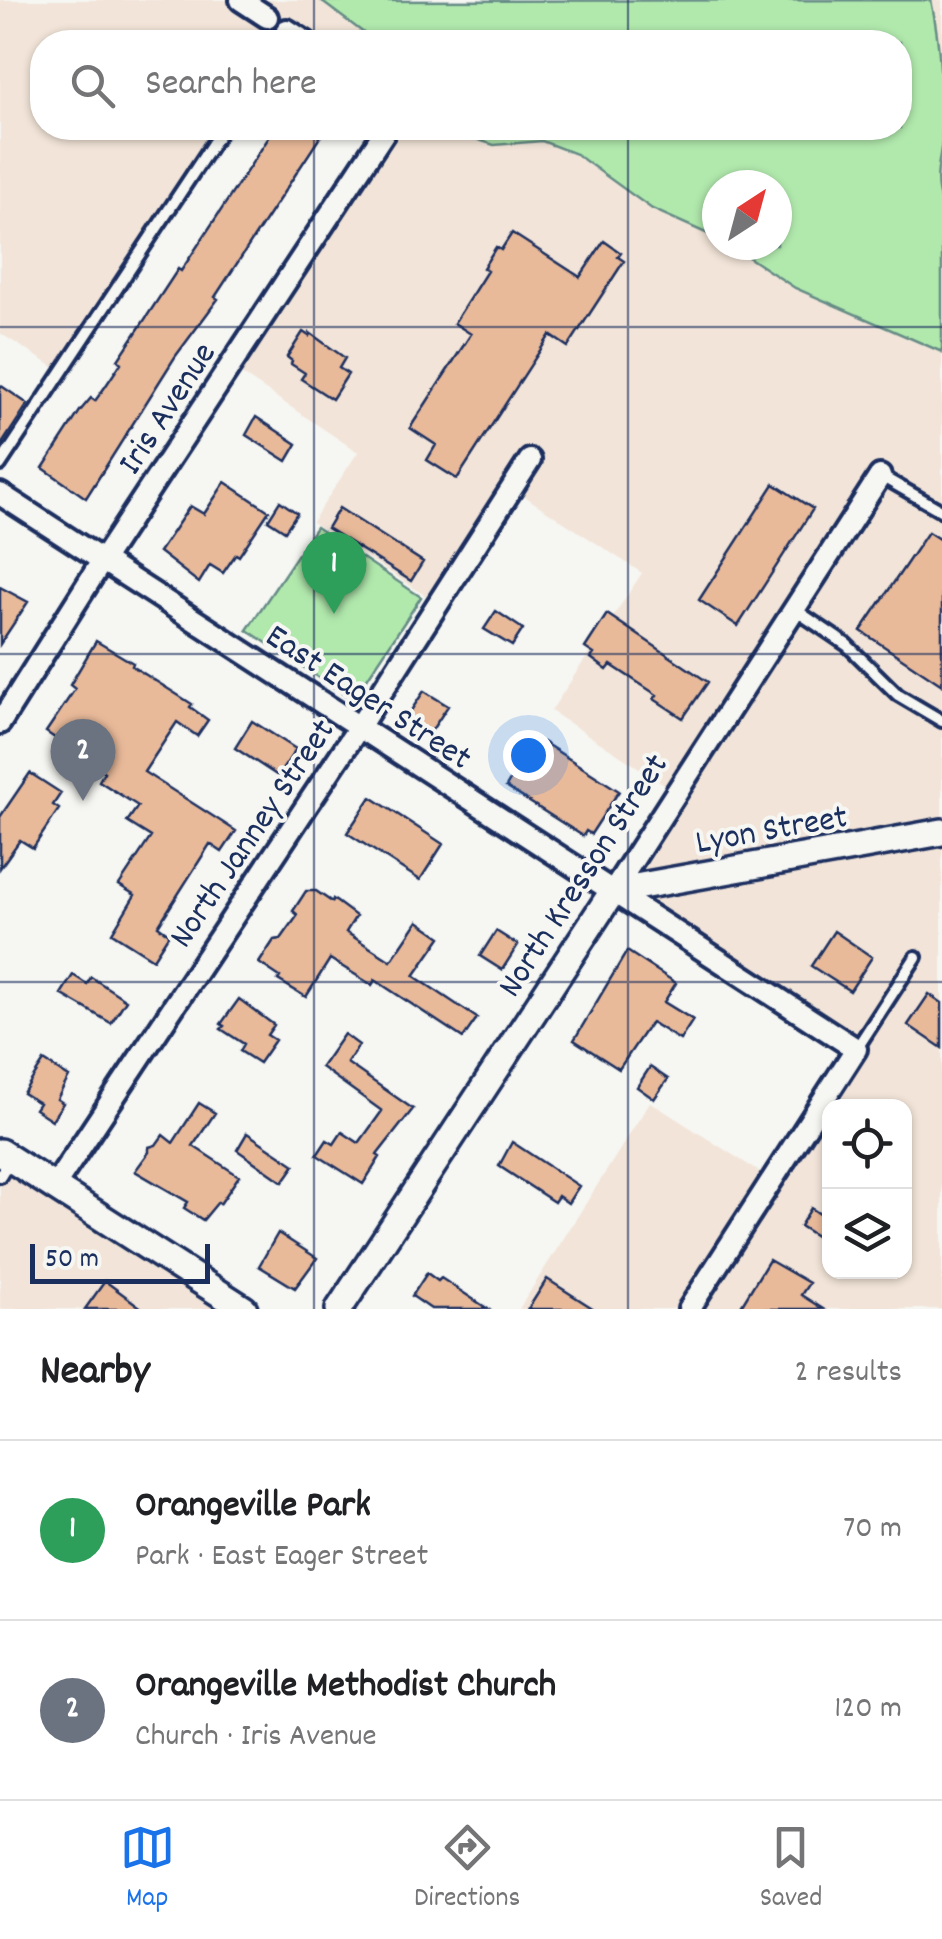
<!DOCTYPE html>
<meta charset="utf-8">
<style>
body{margin:0;font-family:Dekko,sans-serif;background:#f2f2f2;color:#202124}
.controls{position:absolute;right:30px;bottom:30px;display:grid;overflow:hidden;border-radius:20px;box-shadow:0 2px 8px #0004}
.controls button{width:90px;height:90px;display:grid;place-items:center;padding:0;border:0;border-bottom:2px solid #e0e0e0;background:#fff;color:#202124;font:50px sans-serif}
.compass{position:absolute;left:702px;top:170px;width:90px;height:90px;border-radius:50%;background:#fff;box-shadow:0 2px 8px #0004;rotate:36deg}
.scale{position:absolute;left:30px;bottom:25px;width:180px;box-sizing:border-box;padding-left:10px;border:5px solid #1b2f5e;border-top:0;font-size:28px;line-height:35px;white-space:nowrap;color:#1b2f5e;-webkit-text-stroke:8px #f6f6f2;paint-order:stroke}
.you{position:absolute;left:528px;top:755px;width:35px;height:35px;margin:-25px;border:8px solid #fff;border-radius:50%;background:#1a73e8;box-shadow:0 0 0 15px #1a73e833}
.badge{display:grid;place-items:center;width:65px;height:65px;border-radius:50%;background:#1a73e8;color:#fff;font-size:32px;font-weight:700}
.pin{position:absolute;translate:-50% -82px;filter:drop-shadow(0 2px 5px #0008)}
.pin::after{content:'';position:absolute;top:52px;width:35px;height:30px;background:inherit;clip-path:polygon(0 0,100% 0,50% 100%)}
.list{margin:0;padding:0;list-style:none}
h2{display:flex;justify-content:space-between;align-items:center;height:130px;margin:0;padding:0 40px;font-size:42px}
h2 small{font-size:32px;font-weight:400;color:#757577}
.list li{display:grid;grid-template-columns:65px 1fr auto;gap:30px;align-items:center;box-sizing:border-box;height:180px;padding:0 40px;border-top:2px solid #e0e0e0}
.list b{display:block;font-size:38px;white-space:nowrap}
.list p{margin:0;font-size:32px;white-space:nowrap;color:#757577}
.list em{font-size:32px;font-style:normal;color:#757577}
.icon{flex:none;width:55px;height:55px;fill:none;stroke:currentColor;stroke-width:2;stroke-linecap:round;stroke-linejoin:round}
.map{position:relative;flex:none;width:942px;height:1309px;overflow:hidden}
.search{position:absolute;background:#fff;box-shadow:0 2px 8px #0004;left:30px;right:30px;top:30px;height:110px;display:flex;align-items:center;gap:25px;box-sizing:border-box;padding:0 35px;border-radius:40px;color:#757577;font-size:38px}
.sheet{height:490px;background:#fff}
nav{display:flex;justify-content:space-around;align-items:center;box-sizing:border-box;height:140px;border-top:2px solid #e0e0e0;background:#fff;font-size:28px;color:#757577}
nav a{display:grid;justify-items:center;gap:5px}
nav .on{color:#1a73e8}
.map>svg:first-child{display:block}
.built{fill:#f2e4d8;fill-rule:evenodd}
.green{fill:#b1e9ad;stroke:#668c86;stroke-width:2.5}
.building{fill:#e9ba9a;stroke:#1b2f5e;stroke-width:2.5}
.lines{fill:none;stroke-linecap:round;stroke-linejoin:round}
.service-casing{stroke:#1b2f5e;stroke-width:18}
.minor-casing{stroke:#1b2f5e;stroke-width:28}
.tertiary-casing{stroke:#1b2f5e;stroke-width:32}
.service{stroke:#f6f6f2;stroke-width:10}
.minor{stroke:#f6f6f2;stroke-width:20}
.tertiary{stroke:#f6f6f2;stroke-width:25}
.grid{fill:none;stroke:#1b2f5e;stroke-width:2.5;stroke-opacity:0.55}
.labels{text-anchor:middle;stroke-width:8;stroke-linejoin:round;paint-order:stroke}
.street-label{font-size:35px;fill:#1b2f5e;stroke:#f6f6f2}
</style>
<div class="map">
<svg width="942" height="1309" viewBox="0 0 942 1309">
<rect width="100%" height="100%" fill="#f6f6f2"/>
<filter id="ink" filterUnits="userSpaceOnUse"><feTurbulence type="fractalNoise" baseFrequency=".01" numOctaves="2"/><feDisplacementMap in="SourceGraphic" scale="20" xChannelSelector="R" yChannelSelector="G"/><feConvolveMatrix kernelMatrix="1 2 1 2 8 2 1 2 1" color-interpolation-filters="sRGB"/></filter>
<g filter="url(#ink)">
<path class="built" d="M0,0H942V1309H519L650,1102L772,1180L853,1049L612,896L678,793L551,711L642,573L515,490L440,605L312,522L358,452L234,369L382,128H900V42H305L284,28L275,42H42V128H219L60,371L0,333ZM717,185H777V245H717ZM830,1106H904V1272H830Z
M0,1155L236,1309H0Z"/>
<path class="green" d="M931,0C941,45 942,96 942,142C939,164 933,182 942,204V352L795,288L730,245H777V185H717V238L652,209L576,154L542,141L494,145L442,128H900V42H376L321,1Z
M316,527L421,597L353,700L247,630Z"/>
<path class="building" d="M275,128H326L215,297L218,299L175,357L86,498L43,468L80,411L91,398L95,401L105,387L121,363L118,360L130,342L178,269L181,271Z
M512,233L580,277L604,241L621,253L618,257L624,261L568,347L550,335L457,479L427,460L436,445L410,428L471,334L454,323L487,271L483,268L496,247L501,250Z
M303,332L309,336L310,333L345,358L339,368L348,374L332,399L301,379L305,373L291,364L292,361L287,357Z
M0,385L28,404L0,447Z
M256,417L297,444L287,461L246,435Z
M225,482L269,511L239,556L236,554L223,573L210,565L199,583L159,552L190,506L204,514Z
M774,484L813,509L738,626L699,600Z
M280,501L297,513L285,531L268,520Z
M339,508L423,562L411,581L327,528Z
M928,532L942,541V685L861,631Z
M0,587L28,602L0,644Z
M496,611L523,629L512,646L484,629Z
M607,614L708,682L683,718L654,699L657,695L611,665L607,670L591,658L594,654L585,648Z
M96,641L133,663L132,666L192,704L190,707L208,720L197,736L177,722L144,772L236,831L222,852L210,844L158,926L169,934L153,959L112,933L135,895L119,885L151,837L127,822L138,806L99,781L104,772L46,732L75,689L70,685Z
M424,691L448,706L430,733L406,718Z
M252,721L296,749L278,776L235,748Z
M543,742L619,791L591,834L586,831L583,836L506,787L528,749L535,754Z
M30,773L61,793L53,805L59,809L33,848L20,840L0,868V817Z
M371,797L443,844L420,880L347,833Z
M306,891H316L332,902L333,899L356,916L346,932L391,961L418,921L441,937L414,976L477,1018L463,1038L375,980L372,985L330,959L306,997L278,980L280,977L259,963L274,940L281,939L298,915L293,911Z
M496,931L518,945L502,970L480,956Z
M834,931L872,957L850,991L811,966Z
M627,951L676,983L664,1002L693,1020L680,1040L651,1022L619,1069L574,1040Z
M73,975L87,984L91,977L126,1000L111,1023L61,994Z
M929,994L942,1003V1048L908,1025Z
M239,999L274,1025L267,1035L275,1040L259,1063L240,1051L244,1044L221,1029L224,1026L221,1024Z
M344,1034L359,1045L347,1063L413,1109L377,1155L380,1157L363,1184L317,1155L327,1140L334,1144L342,1132L359,1143L382,1111L321,1067Z
M44,1061L69,1077L57,1099L63,1103L52,1120L35,1109L39,1103L23,1093Z
M650,1067L668,1079L654,1099L637,1087Z
M199,1103L215,1113L193,1146L239,1176L220,1204L218,1202L203,1220L184,1208L188,1202L135,1171L149,1152V1147L156,1145L163,1135L173,1143Z
M247,1133L295,1165L283,1182L237,1150Z
M512,1142L579,1186L568,1203L558,1196L554,1202L499,1166Z
M811,1208L830,1221V1245L800,1226Z
M278,1233L317,1258L295,1288L259,1266Z
M769,1260L809,1283L801,1295L823,1309H739Z
M427,1273L438,1281L441,1278L488,1309H431L412,1296Z
M547,1279L594,1309H528Z
M105,1281L143,1309H85Z"/>
<g class="lines">
<defs>
<path id="service" d="M0,465L223,128
M881,476L942,511
M794,609L847,645L898,695L942,721
M857,1048L916,957
M0,1176L10,1159"/>
<path id="minor" d="M241,0L267,17
M287,30L306,42
M0,494L856,1049L689,1309
M0,723L102,561L387,128
M613,891L880,476
M54,1187L359,727L530,460"/>
<path id="tertiary" d="M0,1152L244,1309
M339,1309L613,891L942,832"/>
</defs>
<use href="#service" class="service-casing"/>
<use href="#minor" class="minor-casing"/>
<use href="#tertiary" class="tertiary-casing"/>
<use href="#service" class="service"/>
<use href="#minor" class="minor"/>
<use href="#tertiary" class="tertiary"/>
</g>
</g>
<path class="grid" d="M314,0V42M628,0V42M314,128V1309M628,128V1309M0,327H942M0,654H942M0,982H942"/>
<g class="labels">
<g class="street-label">
<text transform="translate(165 407) rotate(-57)" y="12">Iris Avenue</text>
<text transform="translate(370 695) rotate(33)" y="12">East Eager Street</text>
<text transform="translate(771 827) rotate(-10)" y="12">Lyon Street</text>
<text transform="translate(250 832) rotate(-56)" y="12">North Janney Street</text>
<text transform="translate(581 874) rotate(-57)" y="12">North Kresson Street</text>
</g>
</g>
</svg>
<div class="controls">
<button><svg class="icon" aria-label="locate" viewBox="0 0 24 24"><circle cx="12" cy="12" r="6"/><path d="M12 2v4M12 18v4M2 12h4M18 12h4"/></svg></button>
<button><svg class="icon" aria-label="layers" viewBox="0 0 24 24"><path d="M12 4l9 5-9 5-9-5zM3 14l9 5 9-5"/></svg></button>
</div>
<svg class="compass" viewBox="-18 -18 36 36"><path d="M0-13l5 13h-10z" fill="#e53935"/><path d="M0 13l5-13h-10z" fill="#757577"/></svg>
<div class="scale">50 m</div>
<div class="you"></div>
<div class="pin badge" style="left:334px;top:614px;background:#2e9e5b">1</div>
<div class="pin badge" style="left:83px;top:801px;background:#6b7280">2</div>
<div class="search"><svg class="icon" aria-label="search" viewBox="0 0 24 24"><circle cx="10" cy="10" r="6"/><path d="M15 15l6 6"/></svg>Search here</div>
</div>
<section class="sheet">
<h2>Nearby<small>2 results</small></h2>
<ul class="list">
<li><span class="badge" style="background:#2e9e5b">1</span><div><b>Orangeville Park</b><p>Park · East Eager Street</p></div><em>70 m</em></li>
<li><span class="badge" style="background:#6b7280">2</span><div><b>Orangeville Methodist Church</b><p>Church · Iris Avenue</p></div><em>120 m</em></li>
</ul>
</section>
<nav>
<a class="on"><svg class="icon" aria-label="map" viewBox="0 0 24 24"><path d="M3 6l6-2 6 2 6-2v14l-6 2-6-2-6 2zM9 4v14M15 6v14"/></svg>Map</a>
<a><svg class="icon" aria-label="directions" viewBox="0 0 24 24"><path d="M12 3l9 9-9 9-9-9zM9 14v-3h6M13 9l2 2-2 2"/></svg>Directions</a>
<a><svg class="icon" aria-label="saved" viewBox="0 0 24 24"><path d="M7 4h10v16l-5-4-5 4z"/></svg>Saved</a>
</nav>
